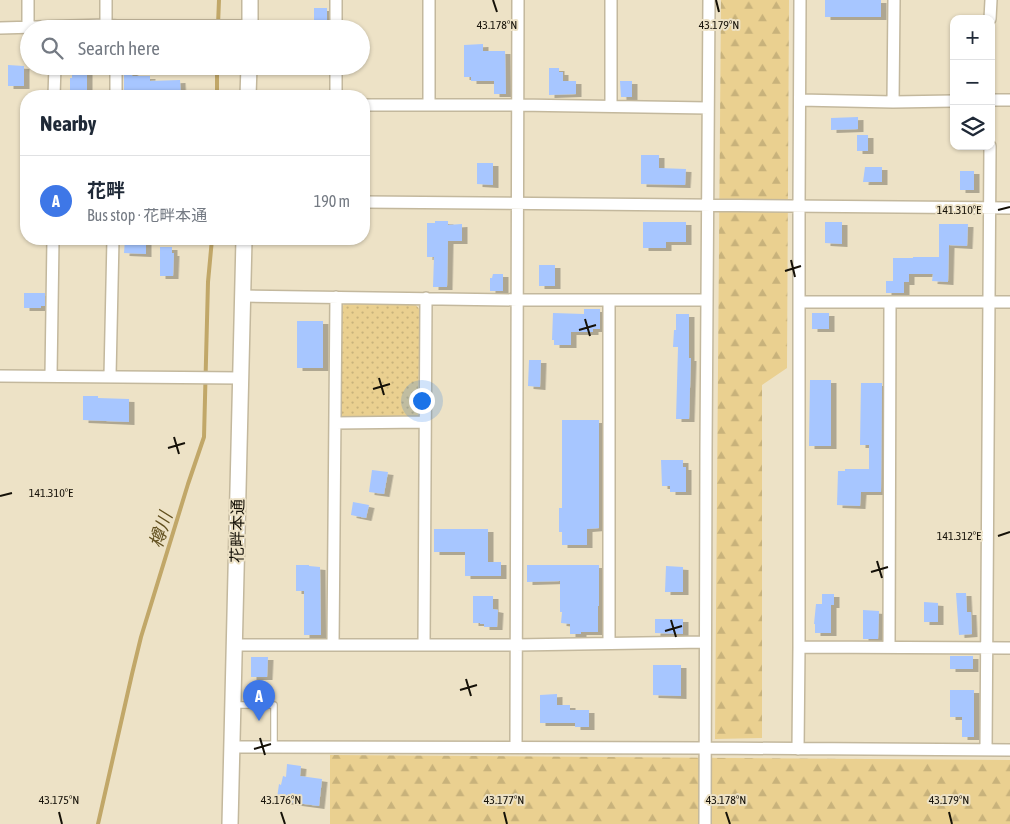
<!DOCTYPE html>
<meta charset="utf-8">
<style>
body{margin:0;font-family:"Asap Condensed","Noto Sans JP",sans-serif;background:#f6f6f7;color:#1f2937}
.controls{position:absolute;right:15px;top:15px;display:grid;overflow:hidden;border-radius:10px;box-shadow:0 1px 4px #0004}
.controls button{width:45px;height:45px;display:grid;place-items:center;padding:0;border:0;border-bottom:1px solid #e0e1e3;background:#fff;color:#1f2937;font:25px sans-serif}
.you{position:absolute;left:421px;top:400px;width:18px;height:18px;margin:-12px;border:4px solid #fff;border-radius:50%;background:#1a73e8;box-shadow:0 0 0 8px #1a73e833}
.badge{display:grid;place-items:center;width:32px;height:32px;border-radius:50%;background:#3e77e7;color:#fff;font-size:16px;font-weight:700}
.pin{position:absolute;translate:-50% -41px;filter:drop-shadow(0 1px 2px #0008)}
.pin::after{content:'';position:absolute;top:26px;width:18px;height:15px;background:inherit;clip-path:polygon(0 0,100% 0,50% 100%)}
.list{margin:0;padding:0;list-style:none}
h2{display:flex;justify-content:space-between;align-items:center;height:65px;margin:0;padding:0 20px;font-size:21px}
h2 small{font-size:16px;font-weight:400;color:#747a83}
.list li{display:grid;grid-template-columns:32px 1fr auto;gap:15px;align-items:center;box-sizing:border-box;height:90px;padding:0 20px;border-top:1px solid #e0e1e3}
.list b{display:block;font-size:19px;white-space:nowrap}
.list p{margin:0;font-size:16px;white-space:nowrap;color:#747a83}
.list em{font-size:16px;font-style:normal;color:#747a83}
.icon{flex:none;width:28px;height:28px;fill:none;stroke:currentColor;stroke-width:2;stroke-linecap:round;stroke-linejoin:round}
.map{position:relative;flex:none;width:1010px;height:824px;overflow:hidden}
.search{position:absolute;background:#fff;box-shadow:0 1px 4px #0004;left:20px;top:20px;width:350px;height:55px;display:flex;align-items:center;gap:12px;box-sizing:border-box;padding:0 18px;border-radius:28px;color:#747a83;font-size:19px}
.panel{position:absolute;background:#fff;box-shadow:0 1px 4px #0004;left:20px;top:90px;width:350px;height:155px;border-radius:20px}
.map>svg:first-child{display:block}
.grass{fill:url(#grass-dots)}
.forest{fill:url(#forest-firs)}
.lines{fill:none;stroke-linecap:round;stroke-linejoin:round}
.stream{stroke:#c1a768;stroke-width:4}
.building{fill:#a7c6ff;filter:url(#shadow)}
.service-casing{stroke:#c3b89d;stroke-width:8}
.minor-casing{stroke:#c3b89d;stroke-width:14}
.tertiary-casing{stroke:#c3b89d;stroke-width:18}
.service{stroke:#fff;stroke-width:5.5}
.minor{stroke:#fff;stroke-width:11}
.tertiary{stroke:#fff;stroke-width:15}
.ticks{fill:none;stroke:#151108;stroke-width:2}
.labels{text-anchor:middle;stroke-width:4;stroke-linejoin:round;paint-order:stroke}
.street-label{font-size:16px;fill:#151108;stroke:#ede2c6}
.water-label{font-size:18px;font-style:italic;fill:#62501f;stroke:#ede2c6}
.ticks-label{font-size:12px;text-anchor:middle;fill:#151108;stroke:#ede2c6;stroke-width:4;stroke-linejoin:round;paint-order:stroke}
</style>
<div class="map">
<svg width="1010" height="824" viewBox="0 0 1010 824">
<defs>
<pattern id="grass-dots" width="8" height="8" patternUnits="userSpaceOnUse" patternTransform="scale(1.25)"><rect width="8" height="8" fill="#ead090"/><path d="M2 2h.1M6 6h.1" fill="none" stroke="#c8b27b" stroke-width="1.8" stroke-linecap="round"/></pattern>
<pattern id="forest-firs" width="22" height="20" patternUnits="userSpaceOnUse" patternTransform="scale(1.25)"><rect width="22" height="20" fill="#ead090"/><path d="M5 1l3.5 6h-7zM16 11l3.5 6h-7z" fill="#c8b27b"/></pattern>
<filter id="shadow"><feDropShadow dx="5.5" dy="3" stdDeviation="0" flood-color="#0004"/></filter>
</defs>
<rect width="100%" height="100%" fill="#ede2c6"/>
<path class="grass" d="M346,303L415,304L420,310L418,416L415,420L344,418L340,414V308Z"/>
<path class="forest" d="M721,0H789L787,368L762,385V738L715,739Z
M330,755L1010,760V824H330Z"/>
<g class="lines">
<path class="stream" d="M218,25L219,0
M217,96V66
M98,824L132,674L141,637L188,484L204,437L208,282L212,239"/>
</g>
<path class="building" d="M825,0H881V17H825Z
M314,8H327V26H325V29H314Z
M483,44V51H505L506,94H494V81H471V77H464V45Z
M8,65L24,66V86H8Z
M549,68H559V72H563V81H576V94L549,95Z
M124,69H133L132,76H150V81L180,80L181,96H160V91H124Z
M72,71L87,72V96H70V78H72Z
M620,81H632V97H621Z
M858,117V129L831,130V118Z
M857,135H868V151H857Z
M641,155H659V168L686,169L685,185L641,184Z
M477,163H493V185L477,184Z
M865,167H882V182H863Z
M960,171H974V190H960Z
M435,221H448V225L462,224V241H448L447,287H433L434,257H427V223H435Z
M643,222H686V242H666V248H643Z
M825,222H842V244L825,243Z
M939,224H968L967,246L949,245L948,282L932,281L933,274H909V282H904V293H886V281H893V258H913V257H939Z
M125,239H146V254L124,253Z
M160,247H172V253H174L173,276H160Z
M539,265H555V286H539Z
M493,274H503V291H490V278H492Z
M24,293H45V306H41V308H24Z
M584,309H600V329H593V332H571V345H554V340H552L553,313L584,314Z
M812,313H829V329H812Z
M676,314H689V358H691L689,419H676L678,347H673L674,330H676Z
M297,321H323V368H297Z
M529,360H541L540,387L528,386Z
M810,380H831V446H809Z
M861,383H882L881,492H861L860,506L837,505L838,471H845V469H869V445H860Z
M83,396H98V398L129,399V422L83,420Z
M562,420H599V528L587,529V545H562V532H559V508H562Z
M661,460H683V467H686V492H670V486H662Z
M372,470L388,472L384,494L369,492Z
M353,502L369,505L366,518L351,515Z
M434,529H488V562H501V576H465V552H434Z
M296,565H309V566L320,567L321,635H304V591H296Z
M527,565H599V606H598V632H581V634H570V624L561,623L562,612H560V581L527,582Z
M666,566L683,567V592H665Z
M956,593H966L967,612H971L972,634L959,635Z
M822,594H834V605H831V633H815V624H814L816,604H822Z
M473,596H493V609L498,610L497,627H484V624H480V623H473Z
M924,602L938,603V622H924Z
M863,610L879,611L878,639H863Z
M655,619H683V634L655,633Z
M950,656H973V669H950Z
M251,657H268L267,677H251Z
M653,665H681V696L653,695Z
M950,690H974V737H962V717H950Z
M557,694V705H570V710H589V727H575V723H540V695Z
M287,764L301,766L300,776L322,779L319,806L282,801L283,798H277L279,784L281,785L283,776L286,777Z"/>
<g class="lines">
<defs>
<path id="service" d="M234,705H274V747"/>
<path id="minor" d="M28,0V27
M429,0V105
M990,19L991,0
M106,25V0
M0,28L106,25L117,26H250
M336,29V0
M54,96L55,66
M116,96V66
M336,96V66
M800,100L893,102L954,101
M991,100H1010
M893,102L894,0
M364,105H518L708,108
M611,106V0
M364,202L1010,208
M243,296L517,300H707
M609,300V643
M799,302H1010
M0,376L241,378
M51,376L53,239
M110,376L113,239
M335,423L425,422
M234,645H516L705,642
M333,645L336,297
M424,645L426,298
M799,647L1010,648
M889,647L890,303
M232,747L705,748L1010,750
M516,747L518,0
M798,749L799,647V206L800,0
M986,750L990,146
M705,824L706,450L709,0"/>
<path id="tertiary" d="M250,29V0
M248,96L249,66
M230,824L244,239"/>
</defs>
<use href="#service" class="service-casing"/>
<use href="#minor" class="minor-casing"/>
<use href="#tertiary" class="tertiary-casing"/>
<use href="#service" class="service"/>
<use href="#minor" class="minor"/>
<use href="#tertiary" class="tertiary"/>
</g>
<path class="ticks" d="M493,0L497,12M716,0L719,12M998,210L1010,207M791,260L795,277M785,271L801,266M585,319L590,336M579,330L596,325M379,378L384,395M373,389L390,384M174,437L179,454M168,448L185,443M0,496L12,493M998,536L1010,532M877,561L882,578M871,572L888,567M671,620L676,637M665,631L682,626M466,679L471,696M460,690L477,685M260,738L265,755M254,749L271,744M59,812L62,824M281,812L285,824M504,812L507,824M726,812L730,824M949,812L952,824"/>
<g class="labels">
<g class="street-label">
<text transform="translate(237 531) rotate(-89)" y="6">花畔本通</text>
</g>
<g class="water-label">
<text transform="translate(161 530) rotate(-72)" y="6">樽川</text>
</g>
</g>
<g class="ticks-label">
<text x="497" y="29">43.178°N</text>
<text x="719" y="29">43.179°N</text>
<text x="959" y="214">141.310°E</text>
<text x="51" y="497">141.310°E</text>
<text x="959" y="540">141.312°E</text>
<text x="59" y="804">43.175°N</text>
<text x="281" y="804">43.176°N</text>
<text x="504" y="804">43.177°N</text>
<text x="726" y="804">43.178°N</text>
<text x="949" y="804">43.179°N</text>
</g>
</svg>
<div class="controls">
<button>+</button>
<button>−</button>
<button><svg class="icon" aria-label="layers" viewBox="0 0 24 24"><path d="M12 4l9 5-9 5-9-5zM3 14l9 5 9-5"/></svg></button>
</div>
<div class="you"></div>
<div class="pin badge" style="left:259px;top:721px">A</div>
<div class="search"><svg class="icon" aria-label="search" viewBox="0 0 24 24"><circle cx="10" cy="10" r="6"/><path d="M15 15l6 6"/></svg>Search here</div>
<section class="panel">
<h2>Nearby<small></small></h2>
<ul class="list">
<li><span class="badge">A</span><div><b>花畔</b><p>Bus stop · 花畔本通</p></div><em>190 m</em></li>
</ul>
</section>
</div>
